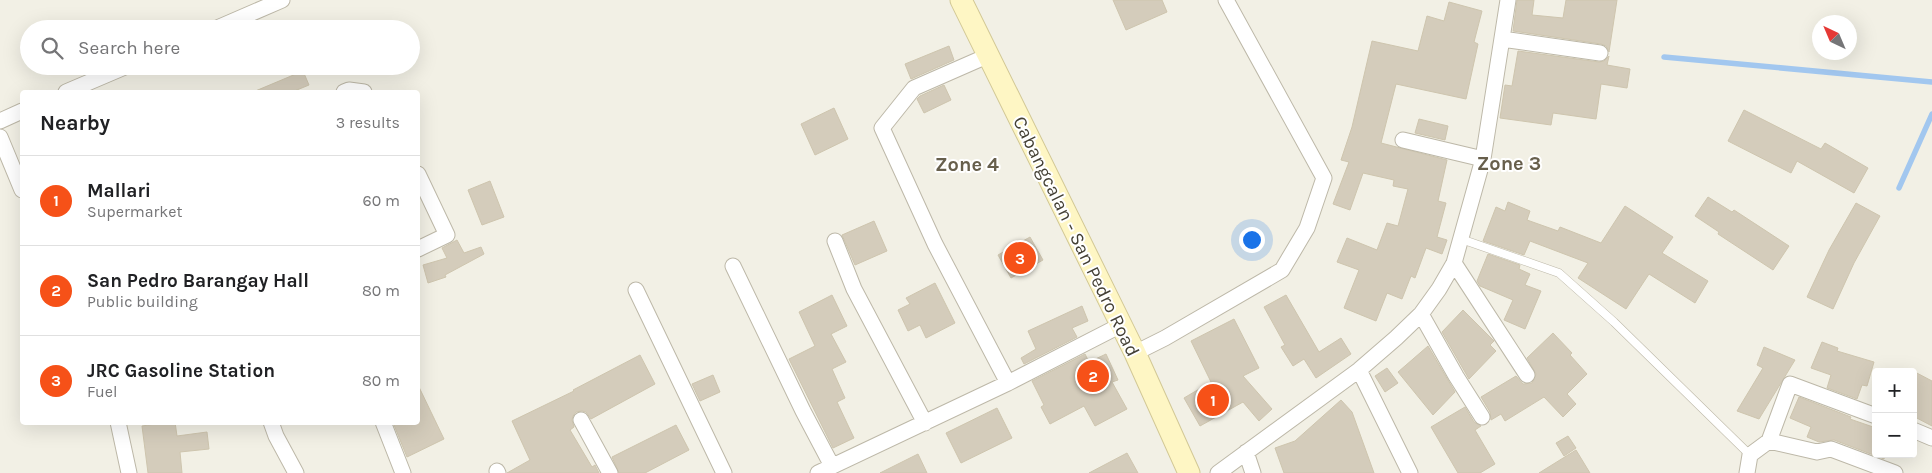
<!DOCTYPE html>
<meta charset="utf-8">
<style>
body{margin:0;font-family:Karla,sans-serif;background:#f2f2f2;color:#202124}
.controls{position:absolute;right:15px;bottom:15px;display:grid;overflow:hidden;border-radius:5px;box-shadow:0 5px 20px #0002}
.controls button{width:45px;height:45px;display:grid;place-items:center;padding:0;border:0;border-bottom:1px solid #e0e0e0;background:#fff;color:#202124;font:25px sans-serif}
.compass{position:absolute;left:1812px;top:15px;width:45px;height:45px;border-radius:50%;background:#fff;box-shadow:0 5px 20px #0002;rotate:316deg}
.you{position:absolute;left:1251px;top:239px;width:18px;height:18px;margin:-12px;border:4px solid #fff;border-radius:50%;background:#1a73e8;box-shadow:0 0 0 8px #1a73e833}
.badge{display:grid;place-items:center;width:32px;height:32px;border-radius:50%;background:#f65118;color:#fff;font-size:16px;font-weight:700}
.pin{position:absolute;translate:-50% -50%;border:2px solid #fff;box-shadow:0 1px 5px #0006}
.list{margin:0;padding:0;list-style:none}
h2{display:flex;justify-content:space-between;align-items:center;height:65px;margin:0;padding:0 20px;font-size:21px}
h2 small{font-size:16px;font-weight:400;color:#757577}
.list li{display:grid;grid-template-columns:32px 1fr auto;gap:15px;align-items:center;box-sizing:border-box;height:90px;padding:0 20px;border-top:1px solid #e0e0e0}
.list b{display:block;font-size:19px;white-space:nowrap}
.list p{margin:0;font-size:16px;white-space:nowrap;color:#757577}
.list em{font-size:16px;font-style:normal;color:#757577}
.icon{flex:none;width:28px;height:28px;fill:none;stroke:currentColor;stroke-width:2;stroke-linecap:round;stroke-linejoin:round}
.map{position:relative;flex:none;width:1932px;height:473px;overflow:hidden}
.search{position:absolute;background:#fff;box-shadow:0 5px 20px #0002;left:20px;top:20px;width:400px;height:55px;display:flex;align-items:center;gap:12px;box-sizing:border-box;padding:0 18px;border-radius:28px;color:#757577;font-size:19px}
.panel{position:absolute;background:#fff;box-shadow:0 5px 20px #0002;left:20px;top:90px;width:400px;height:335px;border-radius:5px}
.map>svg:first-child{display:block}
.lines{fill:none;stroke-linecap:round;stroke-linejoin:round}
.stream{stroke:#a2c7ef;stroke-width:5.5}
.building{fill:#d4ccbb;stroke:#cec5ae}
.lane-casing{stroke:#bdb8a8;stroke-width:9}
.street-casing{stroke:#bdb8a8;stroke-width:17}
.secondary-casing{stroke:#d2c895;stroke-width:23}
.lane{stroke:#fff;stroke-width:8}
.street{stroke:#fff;stroke-width:15}
.secondary{stroke:#fef6c4;stroke-width:21}
.labels{text-anchor:middle;stroke-width:4;stroke-linejoin:round;paint-order:stroke}
.street-label{font-size:19px;fill:#444035;stroke:#fff}
.neighbourhood-label{font-size:20px;font-weight:bold;fill:#675f4c;stroke:#fff}
</style>
<div class="map">
<svg width="1932" height="473" viewBox="0 0 1932 473">
<rect width="100%" height="100%" fill="#f2f0e5"/>
<g class="lines">
<path class="stream" d="M1664,57L1932,82
M1899,188L1932,114"/>
</g>
<path class="building" d="M1113,0H1162L1167,12L1126,30Z
M1517,0H1534L1532,15L1563,18L1566,0H1617L1609,52L1606,46L1601,44L1513,31Z
M1449,2L1482,11L1474,42L1478,44L1466,99L1396,84L1381,143L1447,160L1438,201L1446,203L1437,237L1447,240L1442,254L1426,248L1415,278L1411,276L1402,299L1387,293L1376,321L1344,308L1359,270L1337,262L1347,238L1377,250L1387,223L1398,226L1408,189L1393,186L1394,180L1363,173L1350,210L1333,204L1349,162L1341,160L1352,127L1372,41L1418,51L1427,16L1444,21Z
M949,46L954,60L911,79L905,64Z
M1518,51L1599,62L1604,61L1609,56L1607,65L1630,69L1627,88L1601,84L1596,119L1553,113L1551,125L1500,118L1505,85L1512,86Z
M303,71L309,85L292,92H253Z
M944,85L951,100L924,113L917,99L920,96Z
M834,108L848,139L815,155L801,124Z
M1744,110L1821,149L1825,143L1868,168L1854,193L1797,161L1791,173L1728,141Z
M1419,119L1448,126L1445,140L1415,133Z
M490,181L504,217L482,225L468,190Z
M1708,197L1732,212L1734,210L1789,246L1773,270L1718,234L1719,232L1695,216Z
M1508,202L1530,211L1527,220L1558,231L1560,227L1601,243L1625,206L1673,237L1662,253L1708,281L1695,303L1649,274L1626,309L1578,278L1588,263L1530,241L1524,255L1483,241L1496,207L1505,211Z
M1856,203L1880,216L1854,263L1833,309L1807,297L1829,250Z
M874,221L887,251L855,265L842,235Z
M1030,237L1043,260L1011,278L998,255Z
M457,240L464,253L481,247L484,254L445,275L446,277L428,283L423,265L447,258L442,248Z
M1488,254L1520,265L1519,269L1530,274L1525,285L1541,291L1525,329L1504,320L1513,300L1480,286L1477,281Z
M935,283L955,323L926,338L920,325L908,331L898,310L910,304L906,298Z
M832,295L847,326L831,334L846,362L832,369L845,398L837,402L854,438L833,448L789,359L815,346L799,312Z
M1286,295L1319,352L1341,338L1351,354L1316,378L1304,359L1293,366L1281,347L1285,345L1264,307Z
M1082,306L1088,321L1072,328L1077,337L1024,364L1021,358L1036,349L1028,331Z
M1463,310L1494,341L1490,345L1496,351L1469,379L1442,332Z
M1234,319L1259,368L1243,376L1272,409L1259,421L1243,402L1200,426L1184,398L1211,382L1191,341Z
M1553,333L1572,353L1570,355L1587,374L1567,394L1576,404L1563,417L1544,397L1505,421L1501,414L1491,420L1490,412L1481,397L1516,376L1523,384L1532,383L1536,374L1527,358Z
M1822,342L1838,348L1837,351L1874,362L1867,386L1862,385L1857,399L1827,388L1831,375L1811,368Z
M1428,346L1455,392L1433,415L1398,372Z
M1764,347L1795,360L1759,419L1737,411L1763,368L1757,365Z
M1085,354L1089,362L1106,354L1118,380L1112,382L1127,409L1095,426L1084,406L1050,424L1041,407L1044,405L1032,381Z
M640,355L655,384L591,419L586,412L582,411L576,412L573,416L572,420L574,427L570,430L592,467L595,465L599,473H507L530,460L512,421L574,391L573,390Z
M1387,368L1398,383L1385,392L1375,376Z
M1913,371L1932,381V426L1913,416Z
M713,375L720,392L700,401L692,384Z
M418,385L444,439L407,457L394,425L399,422H418Z
M1799,397L1851,417L1850,419L1876,428V454H1885L1884,459L1834,440L1819,442L1807,437L1811,427L1790,418Z
M1341,400L1352,412L1374,473H1284L1275,448L1295,441Z
M1465,407L1474,422L1481,426L1475,430L1495,464L1480,473H1458L1431,427Z
M997,408L1012,438L961,463L946,433Z
M168,422H175L177,436L207,432L209,449L180,452L182,473H148L142,426Z
M676,425L689,450L645,473H619L612,457Z
M1568,436L1576,448L1564,456L1556,443Z
M1576,450L1590,473H1539Z
M1127,453L1138,473H1089Z
M918,454L927,473H880Z"/>
<g class="lines">
<defs>
<path id="lane" d="M1461,239L1559,273L1614,322L1750,455"/>
<path id="street" d="M215,29L282,0
M1502,39L1600,53
M987,56L914,88L882,128L935,244L1008,383
M66,92L127,66
M344,92L349,90L364,92
M0,121L22,111
M0,137L22,190
M1403,140L1483,159
M418,174L447,235L418,249
M835,241L854,289L925,423
M1454,263L1527,375
M733,266L803,411L832,466
M636,290L724,473
M1421,314L1456,376L1482,417
M1135,353L1165,338L1282,270L1307,228L1324,178L1226,0
M1359,370L1410,473
M581,420L610,473
M118,422L129,473
M271,422L276,436L296,473
M383,422L403,473
M1913,430L1932,438
M1769,441L1790,384L1876,416
M1246,452L1253,473
M497,471L498,473
M818,473L1008,383L1121,325
M1218,473L1359,370L1396,338L1421,314L1439,289L1454,263L1483,159L1508,0
M1747,473L1750,455L1769,441L1817,452L1831,449L1895,473"/>
<path id="secondary" d="M961,0L1135,353L1189,473"/>
</defs>
<use href="#lane" class="lane-casing"/>
<use href="#street" class="street-casing"/>
<use href="#secondary" class="secondary-casing"/>
<use href="#lane" class="lane"/>
<use href="#street" class="street"/>
<use href="#secondary" class="secondary"/>
</g>
<g class="labels">
<g class="street-label">
<text transform="translate(1077 236) rotate(64)" y="7">Cabangcalan - San Pedro Road</text>
</g>
<g class="neighbourhood-label">
<text x="1509" y="170">Zone 3</text>
<text x="967" y="171">Zone 4</text>
</g>
</g>
</svg>
<div class="controls">
<button>+</button>
<button>−</button>
</div>
<svg class="compass" viewBox="-18 -18 36 36"><path d="M0-13l5 13h-10z" fill="#e53935"/><path d="M0 13l5-13h-10z" fill="#757577"/></svg>
<div class="you"></div>
<div class="pin badge" style="left:1213px;top:400px">1</div>
<div class="pin badge" style="left:1093px;top:376px">2</div>
<div class="pin badge" style="left:1020px;top:258px">3</div>
<div class="search"><svg class="icon" aria-label="search" viewBox="0 0 24 24"><circle cx="10" cy="10" r="6"/><path d="M15 15l6 6"/></svg>Search here</div>
<section class="panel">
<h2>Nearby<small>3 results</small></h2>
<ul class="list">
<li><span class="badge">1</span><div><b>Mallari</b><p>Supermarket</p></div><em>60 m</em></li>
<li><span class="badge">2</span><div><b>San Pedro Barangay Hall</b><p>Public building</p></div><em>80 m</em></li>
<li><span class="badge">3</span><div><b>JRC Gasoline Station</b><p>Fuel</p></div><em>80 m</em></li>
</ul>
</section>
</div>
